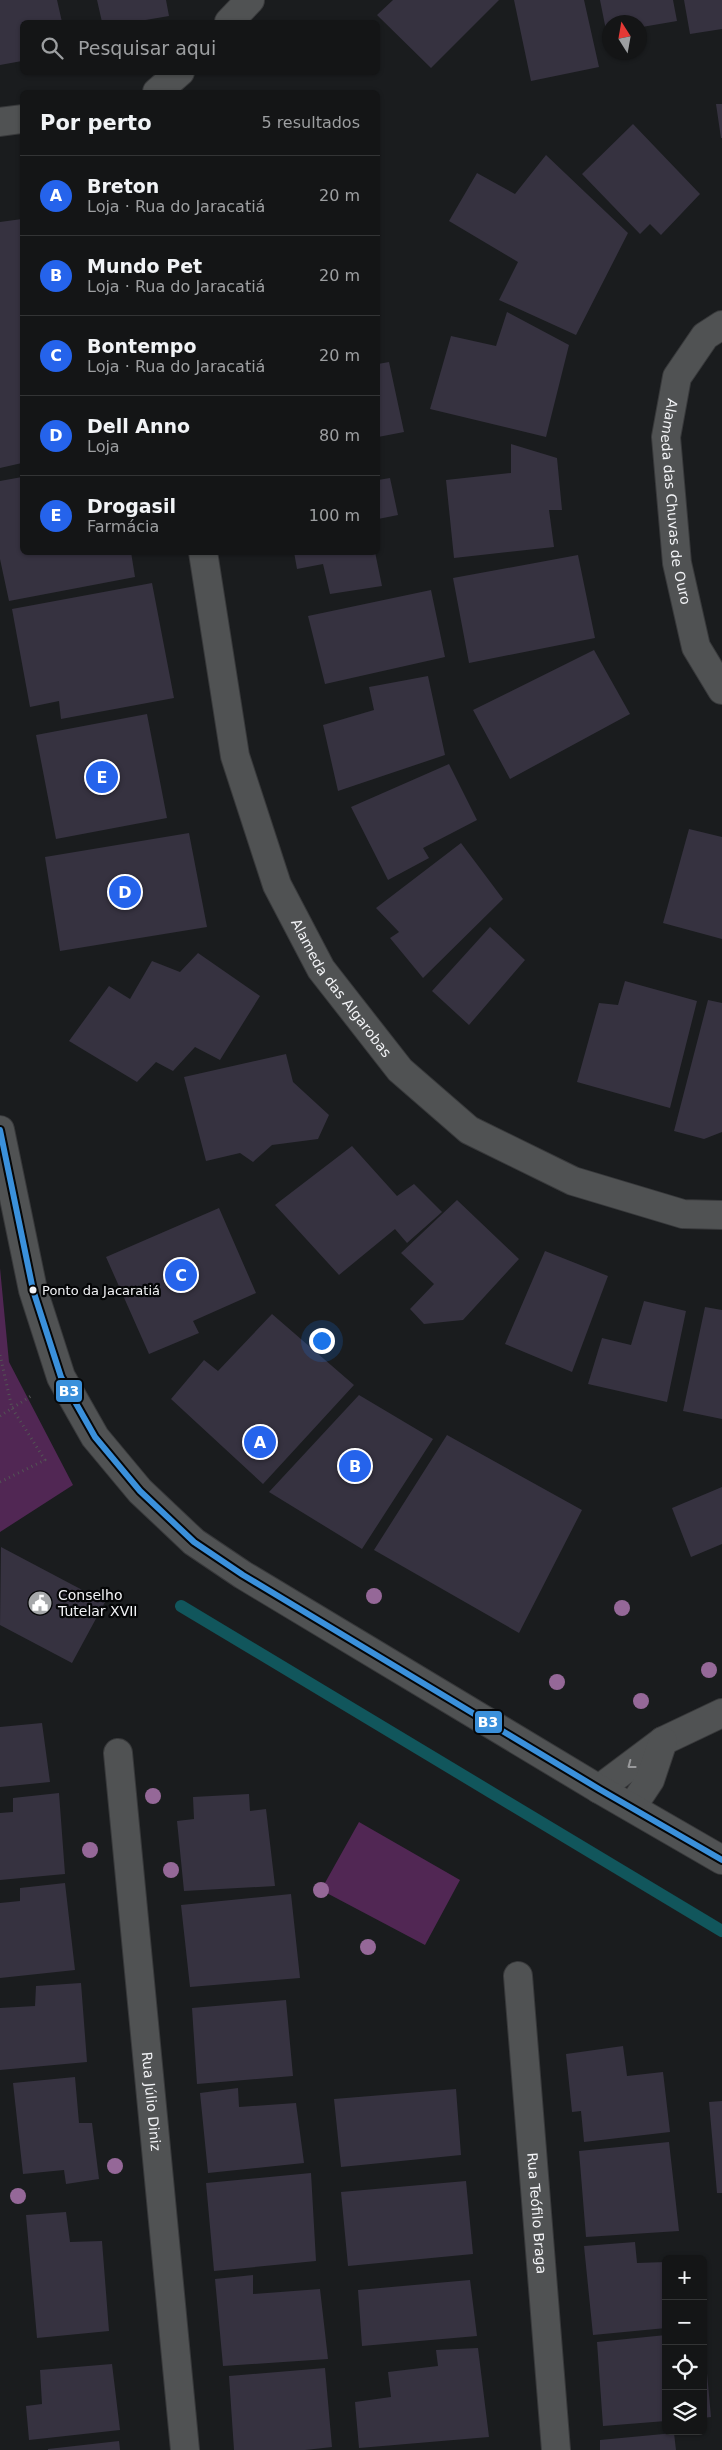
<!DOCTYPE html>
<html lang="pt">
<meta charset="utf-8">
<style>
body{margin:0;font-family:"DejaVu Sans",sans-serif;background:#212223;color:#f1f3f6}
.controls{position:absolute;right:15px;bottom:15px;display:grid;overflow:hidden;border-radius:8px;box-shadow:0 1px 4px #0004}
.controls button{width:45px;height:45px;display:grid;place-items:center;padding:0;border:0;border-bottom:1px solid #333435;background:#141516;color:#f1f3f6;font:25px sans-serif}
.compass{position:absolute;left:602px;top:15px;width:45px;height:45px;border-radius:50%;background:#141516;box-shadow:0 1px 4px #0004;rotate:349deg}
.you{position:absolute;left:321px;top:1340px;width:18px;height:18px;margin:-12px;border:4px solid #fff;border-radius:50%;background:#1a73e8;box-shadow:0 0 0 8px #1a73e833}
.badge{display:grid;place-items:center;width:32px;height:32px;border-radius:50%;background:#2563eb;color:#fff;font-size:16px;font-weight:700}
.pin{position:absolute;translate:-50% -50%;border:2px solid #fff;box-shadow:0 1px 5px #0006}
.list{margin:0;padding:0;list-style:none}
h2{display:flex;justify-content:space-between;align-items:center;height:65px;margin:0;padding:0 20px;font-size:21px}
h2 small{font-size:16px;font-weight:400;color:#9d9fa1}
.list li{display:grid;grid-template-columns:32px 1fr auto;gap:15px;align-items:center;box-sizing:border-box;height:80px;padding:0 20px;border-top:1px solid #333435}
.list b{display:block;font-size:19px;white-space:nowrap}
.list p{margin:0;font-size:16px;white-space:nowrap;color:#9d9fa1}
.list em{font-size:16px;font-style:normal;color:#9d9fa1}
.icon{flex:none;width:28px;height:28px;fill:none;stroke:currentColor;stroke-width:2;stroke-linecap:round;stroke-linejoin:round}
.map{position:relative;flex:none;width:722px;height:2450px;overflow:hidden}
.search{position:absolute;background:#141516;box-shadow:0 1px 4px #0004;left:20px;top:20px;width:360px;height:55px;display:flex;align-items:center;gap:12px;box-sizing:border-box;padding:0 18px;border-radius:8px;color:#9d9fa1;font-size:19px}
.panel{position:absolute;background:#141516;box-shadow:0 1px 4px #0004;left:20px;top:90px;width:360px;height:465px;border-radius:8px}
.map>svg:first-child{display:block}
.green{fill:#512754}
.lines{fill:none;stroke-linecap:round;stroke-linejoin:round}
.stream{stroke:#11565c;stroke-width:12}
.building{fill:#363240}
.minor-casing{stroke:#38393b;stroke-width:30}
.secondary-casing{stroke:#38393b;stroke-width:30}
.path{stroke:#535455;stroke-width:3;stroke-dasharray:1 4;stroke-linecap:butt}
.minor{stroke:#505253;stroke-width:28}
.secondary{stroke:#505253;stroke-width:28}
.bus-1-casing{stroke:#050607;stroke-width:10}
.bus-1{stroke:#3a90db;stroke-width:6}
.tree{fill:#956898}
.oneway{stroke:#999a9c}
.bus-dot{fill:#f2f3f6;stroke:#050607;stroke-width:2}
.labels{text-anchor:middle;stroke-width:4.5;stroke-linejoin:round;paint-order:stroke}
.bus-label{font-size:13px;fill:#f2f3f6;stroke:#050607;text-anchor:start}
.street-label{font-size:14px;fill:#f2f3f6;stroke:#050607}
.poi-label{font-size:14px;fill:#f2f3f6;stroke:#050607;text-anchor:start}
.line-badge{stroke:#050607;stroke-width:2}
.badge-label{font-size:14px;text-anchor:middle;font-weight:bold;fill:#fff}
</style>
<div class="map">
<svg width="722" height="2450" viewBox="0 0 722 2450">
<rect width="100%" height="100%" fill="#1a1c1e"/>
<path class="green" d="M0,1268L9,1362L73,1485L0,1532Z
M359,1822L460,1880L425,1945L321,1890Z"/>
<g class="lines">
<path class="stream" d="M181,1606L722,1931"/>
</g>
<path class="building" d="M0,0H57L62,22H22V61L0,65Z
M97,0H166L169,16L134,22H102Z
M393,0H499L431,68L377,15Z
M514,0H584L599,67L531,81Z
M600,0H673L677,21L642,27L644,37L640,38V22H610L609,45Z
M684,0H722V29L690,34Z
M716,104H722V138H721Z
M633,124L700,194L661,235L650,224L640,234L582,174Z
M546,155L628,233L576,335L499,300L518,262L449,221L477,173L515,194Z
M22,219V463L0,468V222Z
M507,312L569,345L546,437L430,409L451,336L496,346Z
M389,362L404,432L378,437V364Z
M511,444L557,458L562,510H549L554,547L454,558L446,480L511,473Z
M22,477V552H131L135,577L9,601L0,559V481Z
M390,478L398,515L378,519V480Z
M294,552H375L382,586L330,594L323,564L297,569Z
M578,555L595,638L469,663L453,578Z
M152,583L174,698L61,719L59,701L30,707L12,609Z
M431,590L445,657L325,684L308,616Z
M594,650L630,714L510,779L473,710Z
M428,676L445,755L338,791L323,725L374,710L369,687Z
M147,714L167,818L56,839L36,735Z
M449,764L477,820L423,848L429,858L388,880L351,807Z
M689,829L722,837V939L663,923Z
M189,833L207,927L60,951L45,857Z
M461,843L503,899L423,978L390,938L399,932L376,908Z
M490,927L525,960L469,1025L432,991Z
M198,953L260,996L220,1060L195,1047L173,1071L156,1062L137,1082L69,1041L109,986L130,999L152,961L180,972Z
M625,981L697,1001L670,1108L577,1082L599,1003L618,1005Z
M708,1000L722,1003V1132L704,1139L674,1131Z
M286,1054L293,1082L329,1115L318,1139L272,1145L253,1162L240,1153L206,1161L184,1077Z
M352,1146L397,1196L414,1184L442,1212L407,1243L395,1229L339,1275L275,1205Z
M457,1200L519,1259L463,1320L424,1324L410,1309L434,1284L401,1253Z
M219,1208L256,1293L193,1321L199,1333L149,1354L106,1257Z
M545,1251L608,1276L572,1372L505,1344Z
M644,1301L686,1311L667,1402L588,1384L602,1338L631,1345Z
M705,1307L722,1310V1419L683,1411Z
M272,1314L354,1385L263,1484L171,1399L204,1360L218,1371Z
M359,1395L433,1439L362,1549L269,1492Z
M447,1435L582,1510L519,1633L374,1550Z
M722,1487V1544L691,1557L672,1508Z
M1,1547L105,1602L72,1663L0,1625Z
M42,1723L50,1782L0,1787V1727Z
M59,1793L65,1874L0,1880V1813L13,1812V1798Z
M249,1794L250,1811L266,1809L275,1886L184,1891L177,1821L194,1819L193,1797Z
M65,1883L75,1970L0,1978V1903L20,1901V1888Z
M291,1894L300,1978L190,1987L181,1905Z
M81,1983L87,2062L0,2070V2008L35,2006L36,1986Z
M286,2000L293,2076L197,2084L192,2008Z
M623,2046L627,2076L663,2072L670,2132L584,2142L581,2111L572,2112L566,2054Z
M75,2077L79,2123H92L99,2179L66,2184L64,2170L23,2174L13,2083Z
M238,2088L239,2107L296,2103L304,2163L208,2173L200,2093Z
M456,2089L461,2155L341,2167L334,2099Z
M722,2101V2193H717L709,2102Z
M669,2142L679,2231L586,2237L579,2151Z
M311,2173L316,2261L214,2271L206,2183Z
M466,2181L473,2254L348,2266L341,2192Z
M66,2212L70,2242L102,2241L109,2331L37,2338L26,2215Z
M635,2242L637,2263L666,2262V2328L593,2335L584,2246Z
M253,2275V2294L320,2289L328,2359L223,2366L215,2279Z
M470,2280L477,2336L362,2346L358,2290Z
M703,2329L711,2417L703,2418Z
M666,2335V2421L603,2426L597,2342Z
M478,2348L489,2437L359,2448L355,2402L391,2397L388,2372L438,2366L436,2350Z
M112,2364L120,2430L29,2440L26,2406L42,2404L40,2370Z
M325,2368L332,2447L305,2450H234L229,2376Z
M674,2433L676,2450H600V2440Z
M119,2441L120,2450H48V2449Z"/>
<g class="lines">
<defs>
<g id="minor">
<path d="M229,22L250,0"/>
<path d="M157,92L180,72"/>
<path d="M0,122L22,119"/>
<path id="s1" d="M722,325L705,336L677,377L666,437L677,563L696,647L722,690"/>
<path id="s2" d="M203,552L235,756L277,885L321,969L400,1070L469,1130L573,1181L683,1214L722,1215"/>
<path id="s3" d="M118,1753L185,2450"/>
<path d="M599,1789L663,1741L722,1713"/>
<path d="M632,1807L650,1780L663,1741"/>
<path id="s4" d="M518,1976L556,2450"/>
</g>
<path id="secondary" d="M0,1130L33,1290L61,1377L95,1437L140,1491L194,1542L243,1575L599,1789L722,1860"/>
</defs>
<use href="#minor" class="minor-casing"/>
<use href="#secondary" class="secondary-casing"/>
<path class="path" d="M0,1355L12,1408L45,1460L0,1482
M0,1416L31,1396"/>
<use href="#minor" class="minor"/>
<use href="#secondary" class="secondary"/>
<defs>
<path id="bus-1" d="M0,1130L33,1290L61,1377L95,1437L140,1491L194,1542L243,1575L599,1789L722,1860"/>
</defs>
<use href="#bus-1" class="bus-1-casing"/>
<use href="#bus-1" class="bus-1"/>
</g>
<g class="tree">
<circle cx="374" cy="1596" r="8"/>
<circle cx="622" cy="1608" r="8"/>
<circle cx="709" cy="1670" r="8"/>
<circle cx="557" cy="1682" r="8"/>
<circle cx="641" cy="1701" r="8"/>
<circle cx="153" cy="1796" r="8"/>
<circle cx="90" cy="1850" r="8"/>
<circle cx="171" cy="1870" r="8"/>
<circle cx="321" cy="1890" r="8"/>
<circle cx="368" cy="1947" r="8"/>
<circle cx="115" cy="2166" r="8"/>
<circle cx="18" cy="2196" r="8"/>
</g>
<defs><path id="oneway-chevron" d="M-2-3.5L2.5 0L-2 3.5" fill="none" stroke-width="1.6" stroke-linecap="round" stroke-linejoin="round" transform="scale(1.25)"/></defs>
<use class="oneway" href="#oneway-chevron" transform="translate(631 1765) rotate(143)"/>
<defs>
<symbol id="civic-disc" viewBox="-11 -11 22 22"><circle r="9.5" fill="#a6a8aa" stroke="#050607"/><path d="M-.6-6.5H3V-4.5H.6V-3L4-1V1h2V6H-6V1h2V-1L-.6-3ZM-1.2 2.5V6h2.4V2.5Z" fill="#fff"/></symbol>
</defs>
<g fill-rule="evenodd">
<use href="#civic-disc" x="26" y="1589" width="28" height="28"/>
</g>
<circle class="bus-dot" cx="33" cy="1290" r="4.5"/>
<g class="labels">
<g class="bus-label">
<text x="42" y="1295">Ponto da Jacaratiá</text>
</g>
<g class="street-label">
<text dy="5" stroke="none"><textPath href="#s1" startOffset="196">Alameda das Chuvas de Ouro</textPath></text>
<text dy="5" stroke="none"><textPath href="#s2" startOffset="464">Alameda das Algarobas</textPath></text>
<text dy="5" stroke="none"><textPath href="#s3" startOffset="350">Rua Júlio Diniz</textPath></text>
<text dy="5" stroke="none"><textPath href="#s4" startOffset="238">Rua Teófilo Braga</textPath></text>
</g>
<g class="poi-label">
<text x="58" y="1600">Conselho<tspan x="58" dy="16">Tutelar XVII</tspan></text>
</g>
</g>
<g class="line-badge">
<rect x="55" y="1379" width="28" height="24" rx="5" fill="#3a90db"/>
<rect x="474" y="1710" width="29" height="24" rx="5" fill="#3a90db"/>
</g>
<g class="badge-label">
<text x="69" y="1396">B3</text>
<text x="488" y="1727">B3</text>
</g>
</svg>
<div class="controls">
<button>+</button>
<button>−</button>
<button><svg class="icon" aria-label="locate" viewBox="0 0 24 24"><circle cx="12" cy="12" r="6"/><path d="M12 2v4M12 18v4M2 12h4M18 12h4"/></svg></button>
<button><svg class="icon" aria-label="layers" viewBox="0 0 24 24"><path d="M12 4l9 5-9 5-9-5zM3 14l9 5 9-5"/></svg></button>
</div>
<svg class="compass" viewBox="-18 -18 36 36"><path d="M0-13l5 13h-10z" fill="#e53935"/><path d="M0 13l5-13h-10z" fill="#9d9fa1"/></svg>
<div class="you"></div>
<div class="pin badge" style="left:260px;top:1442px">A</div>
<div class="pin badge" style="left:355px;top:1466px">B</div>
<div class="pin badge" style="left:181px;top:1275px">C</div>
<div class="pin badge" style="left:125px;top:892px">D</div>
<div class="pin badge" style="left:102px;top:777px">E</div>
<div class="search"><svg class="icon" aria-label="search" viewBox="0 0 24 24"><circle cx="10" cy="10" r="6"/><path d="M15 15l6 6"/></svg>Pesquisar aqui</div>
<section class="panel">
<h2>Por perto<small>5 resultados</small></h2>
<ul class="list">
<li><span class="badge">A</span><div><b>Breton</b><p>Loja · Rua do Jaracatiá</p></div><em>20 m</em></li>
<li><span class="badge">B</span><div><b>Mundo Pet</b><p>Loja · Rua do Jaracatiá</p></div><em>20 m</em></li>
<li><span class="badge">C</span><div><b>Bontempo</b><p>Loja · Rua do Jaracatiá</p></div><em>20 m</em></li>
<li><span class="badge">D</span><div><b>Dell Anno</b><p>Loja</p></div><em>80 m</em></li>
<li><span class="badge">E</span><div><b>Drogasil</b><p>Farmácia</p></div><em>100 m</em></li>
</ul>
</section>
</div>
